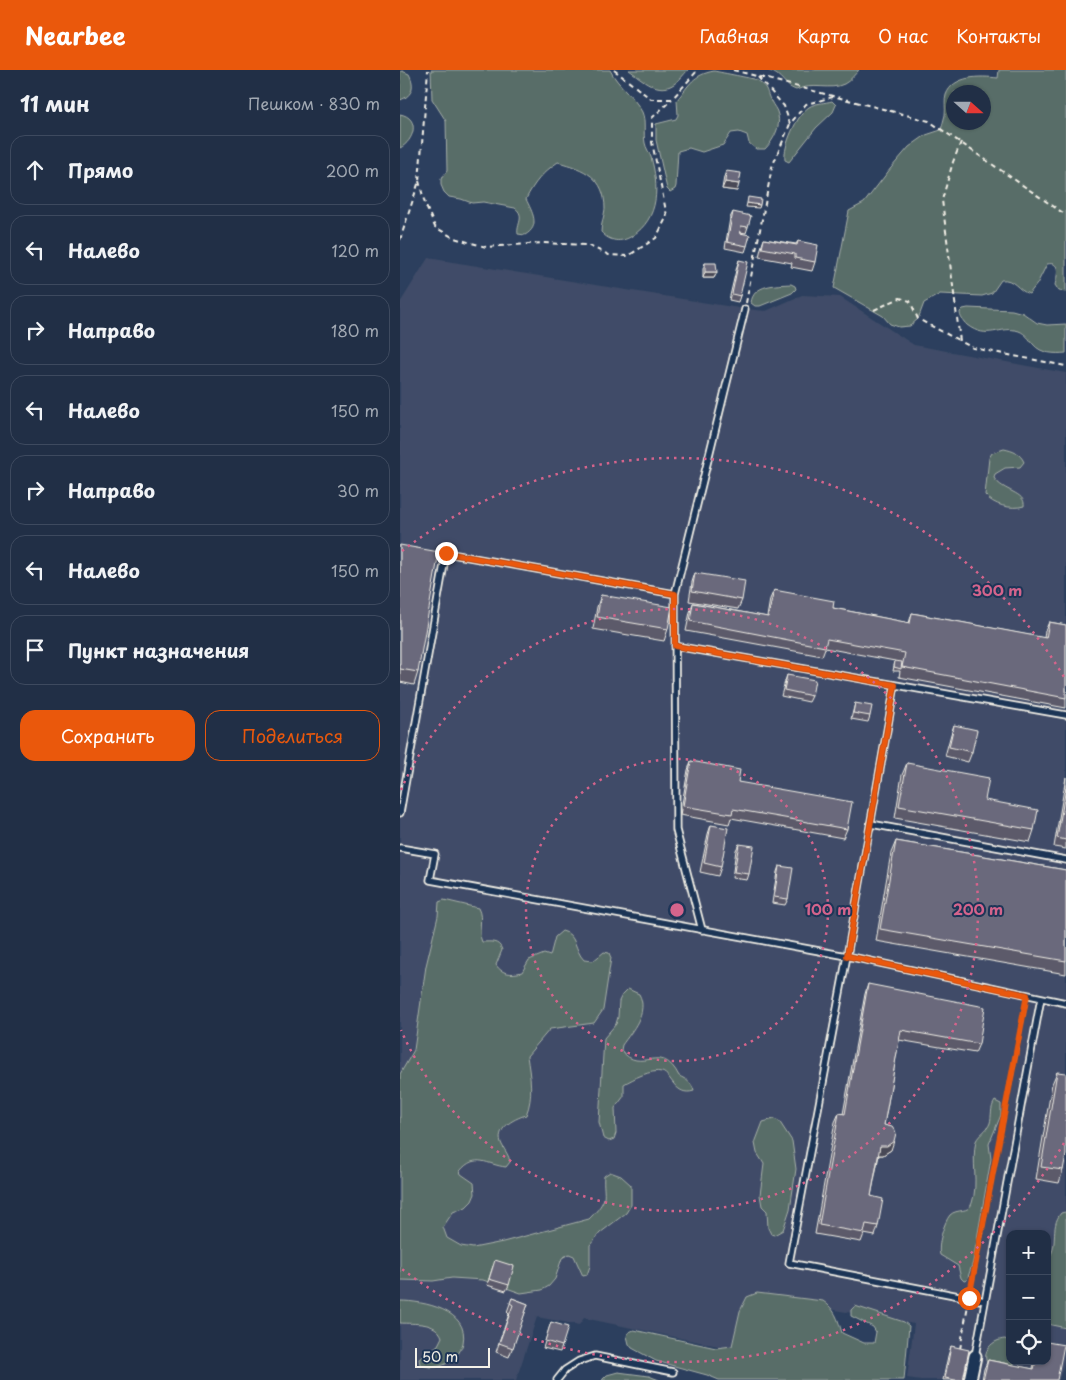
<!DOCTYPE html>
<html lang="ru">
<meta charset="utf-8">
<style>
body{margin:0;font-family:"Playpen Sans",sans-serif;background:#29374d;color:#f1f3f6}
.controls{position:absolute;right:15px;bottom:15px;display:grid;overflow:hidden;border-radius:10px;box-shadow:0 1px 4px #0004}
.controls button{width:45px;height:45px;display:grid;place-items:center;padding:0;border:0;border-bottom:1px solid #3e4a5f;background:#212f46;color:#f1f3f6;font:25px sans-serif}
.compass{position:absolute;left:546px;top:15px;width:45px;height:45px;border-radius:50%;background:#212f46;box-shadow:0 1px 4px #0004;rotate:111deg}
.scale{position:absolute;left:15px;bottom:12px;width:75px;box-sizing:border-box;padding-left:5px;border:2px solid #f4f1e8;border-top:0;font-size:14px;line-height:18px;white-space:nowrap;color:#f4f1e8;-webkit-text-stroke:4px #1d3557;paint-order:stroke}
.stop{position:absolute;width:15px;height:15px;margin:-11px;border:4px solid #ea580c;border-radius:50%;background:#fff}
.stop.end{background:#ea580c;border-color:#fff;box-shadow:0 1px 5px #0008}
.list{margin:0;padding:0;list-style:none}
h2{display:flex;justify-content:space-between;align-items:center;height:65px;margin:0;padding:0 20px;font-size:21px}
h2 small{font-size:16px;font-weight:400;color:#a2a9b3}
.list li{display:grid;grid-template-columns:32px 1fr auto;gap:15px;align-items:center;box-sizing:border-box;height:70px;margin:0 10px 10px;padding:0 10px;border:1px solid #3e4a5f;border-radius:15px}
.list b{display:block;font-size:19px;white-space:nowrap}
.list em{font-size:16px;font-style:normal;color:#a2a9b3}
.actions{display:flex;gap:10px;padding:15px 20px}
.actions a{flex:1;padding:11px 0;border:1px solid #ea580c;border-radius:15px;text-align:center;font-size:18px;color:#ea580c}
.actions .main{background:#ea580c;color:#fff}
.icon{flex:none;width:28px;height:28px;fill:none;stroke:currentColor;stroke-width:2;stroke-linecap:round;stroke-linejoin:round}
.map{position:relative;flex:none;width:666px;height:1310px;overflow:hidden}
header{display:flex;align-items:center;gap:30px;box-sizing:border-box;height:70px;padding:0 25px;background:#ea580c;color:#fff}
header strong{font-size:24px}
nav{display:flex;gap:28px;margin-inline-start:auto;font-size:18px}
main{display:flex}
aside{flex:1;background:#212f46}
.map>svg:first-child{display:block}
.built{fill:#3f4c67;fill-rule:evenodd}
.green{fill:#596d68;stroke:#a6afa8;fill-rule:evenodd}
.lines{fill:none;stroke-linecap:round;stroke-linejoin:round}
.lane-casing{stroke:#f4f1e8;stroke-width:9}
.street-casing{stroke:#f4f1e8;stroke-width:15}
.path{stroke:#f4f1e8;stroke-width:2;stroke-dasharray:5 4;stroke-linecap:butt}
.lane{stroke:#1d3557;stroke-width:5.5}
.street{stroke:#1d3557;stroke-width:11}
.wall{fill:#5b5a6b;stroke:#f4f1e8}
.shaded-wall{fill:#4a4a57;stroke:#f4f1e8}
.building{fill:#6a697c;stroke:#f4f1e8}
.route{stroke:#ea580c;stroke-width:6}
.ring{fill:none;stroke:#d4648c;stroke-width:2.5;stroke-dasharray:2.5 5}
.centre{fill:#d4648c;stroke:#1d3557;stroke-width:2.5}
.ring-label{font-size:15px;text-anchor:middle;font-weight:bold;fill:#d4648c;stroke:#1d3557;stroke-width:4;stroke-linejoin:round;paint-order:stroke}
</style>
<header>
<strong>Nearbee</strong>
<nav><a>Главная</a><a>Карта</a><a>О нас</a><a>Контакты</a></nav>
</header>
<main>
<aside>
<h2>11 мин<small>Пешком · 830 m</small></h2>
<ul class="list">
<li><svg class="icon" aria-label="ahead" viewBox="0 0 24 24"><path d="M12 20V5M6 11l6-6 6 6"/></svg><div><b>Прямо</b></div><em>200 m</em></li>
<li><svg class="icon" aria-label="left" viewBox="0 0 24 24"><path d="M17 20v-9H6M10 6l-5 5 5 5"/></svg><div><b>Налево</b></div><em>120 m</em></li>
<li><svg class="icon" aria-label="right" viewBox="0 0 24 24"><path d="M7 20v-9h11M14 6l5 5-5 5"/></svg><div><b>Направо</b></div><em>180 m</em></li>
<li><svg class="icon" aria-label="left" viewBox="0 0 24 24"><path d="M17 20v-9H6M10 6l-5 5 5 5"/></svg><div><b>Налево</b></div><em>150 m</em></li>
<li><svg class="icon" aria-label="right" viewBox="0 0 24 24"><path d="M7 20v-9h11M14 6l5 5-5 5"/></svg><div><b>Направо</b></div><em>30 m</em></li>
<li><svg class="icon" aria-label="left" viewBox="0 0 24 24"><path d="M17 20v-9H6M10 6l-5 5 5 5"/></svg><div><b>Налево</b></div><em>150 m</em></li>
<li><svg class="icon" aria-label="arrive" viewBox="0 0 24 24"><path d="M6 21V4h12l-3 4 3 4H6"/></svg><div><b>Пункт назначения</b></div></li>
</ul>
<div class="actions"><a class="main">Сохранить</a><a>Поделиться</a></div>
</aside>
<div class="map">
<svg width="666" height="1310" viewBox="0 0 666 1310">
<rect width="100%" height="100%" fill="#2c3f5e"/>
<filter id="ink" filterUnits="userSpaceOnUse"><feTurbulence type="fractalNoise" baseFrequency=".02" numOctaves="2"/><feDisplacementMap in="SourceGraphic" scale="10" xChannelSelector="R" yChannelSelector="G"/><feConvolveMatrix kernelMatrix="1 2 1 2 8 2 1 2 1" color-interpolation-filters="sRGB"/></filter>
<g filter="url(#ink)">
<path class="built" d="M28,188L345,239L366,241L402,225L440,227L514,275L666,303V1287L659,1310H521L507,1308L514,1254L351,1225L332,1279L184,1248L179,1255L137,1247L116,1310H0V233ZM610,1164H647V1291H610Z"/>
<path class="green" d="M31,0H210C218,16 234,26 242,42C246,51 243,63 245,73C246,78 249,82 251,87C259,116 260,148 232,166C221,173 210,172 201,162C201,154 204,147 205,139C205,107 184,99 158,92C143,102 134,113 126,129C132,142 141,156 125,165L118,164C116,155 126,146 115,138L83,132L72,133L61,129L49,127L44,122L41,115V109L47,101L46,51L32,29Z
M229,0H288C284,4 279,11 274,14C258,25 242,9 229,0Z
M367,0H459C454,5 450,11 444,14C430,21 413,12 396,20C383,16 384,5 367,0Z
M599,0H666V222L659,221L655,215C657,206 662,191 647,194L637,214L629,224C617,220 614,208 601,210L592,223L582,226L540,224L524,233L518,249L510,256L499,257L490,254L483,246L434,218L449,141L464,133L491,98L509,77L526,65L541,60C542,55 544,50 545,45C546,38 544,31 546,25C553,5 581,6 598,8ZM554,22H584V52H554Z
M2,1L9,4C15,15 13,26 0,30V2Z
M314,1C323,3 351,8 356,10C370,19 365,21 371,31C373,36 377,39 378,45C381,57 373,71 365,79H356L349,73L347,65L339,62L331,63L323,75L302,82L289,78L278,81L276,116L275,119L270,122L267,119L256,70V54L276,49L278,45L277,30C290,14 293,5 314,1Z
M432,31L436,35L433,42L416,58L389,92L385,90C383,76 397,45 409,37C415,33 425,33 432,31Z
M0,44C21,48 14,71 0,78Z
M391,214L395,216L396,219L392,223L360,236H355L351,233C353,214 376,215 391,214Z
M568,238L612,240L623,243L637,253L647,255L666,254V283C655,284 641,284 633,274C629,269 626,264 619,261C600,255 588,271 567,255C563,251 560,247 560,242L563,239Z
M604,379C613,381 620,383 624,392L620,397L605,398L595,404L594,408C603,422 626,422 624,436C611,440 593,435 585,425L589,388L592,383Z
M44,830L78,838C84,849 77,861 82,872C90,872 99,870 102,880L96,895C102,904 111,905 122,902L129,890L144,884L150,886L155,867L162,861C177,864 174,880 184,890L193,891L204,882L209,883L211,888L203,940L194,953L150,959L127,986C130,1006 134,1026 126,1045C113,1049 94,1059 102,1075C105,1081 109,1085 110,1092L106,1097C87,1095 76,1082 60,1101L61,1104L74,1113L75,1124L72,1131L66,1137L53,1142L43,1157L47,1168L61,1176L73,1178L103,1172L189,1149C194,1144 202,1136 204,1128C205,1123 203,1114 204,1106L210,1102L221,1106L231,1115V1135L226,1143L200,1163L190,1175V1196L187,1205L183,1206L174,1186L169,1184L162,1188L155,1209L149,1216L142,1220L121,1223L83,1210L52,1208L33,1211L0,1210V1004L14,980L26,896L38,846L39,832Z
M228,919L239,924C249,942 232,961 222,975L221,980C241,1006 261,970 279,1006C286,1009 292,1013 294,1021C275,1027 272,1005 262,1002C251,999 233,1009 224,1014V1026L215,1038L216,1063L214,1069L209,1071L203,1068L199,1052L204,968L216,954L218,947L219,931L222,925Z
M595,1031L601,1034V1045L589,1074L591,1089L573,1192L567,1210L564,1211L561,1208L558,1196L540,1185C537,1176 544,1152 550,1145C557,1138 569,1144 572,1133C579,1113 571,1091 576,1071C579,1064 587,1061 590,1053C592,1046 590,1038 595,1031Z
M374,1049L379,1051L392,1071L396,1099L390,1139L383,1160L374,1165L371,1164L368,1158L367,1141L362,1136L360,1125L364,1094L357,1083L355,1073L363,1052Z
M665,1142L666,1143V1258L647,1254V1190C660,1177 649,1157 661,1143Z
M357,1223L423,1231C435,1239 438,1249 442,1263L464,1273H474L476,1262L473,1257L451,1246V1240L455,1236L504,1252L509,1256L504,1310H319L307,1305L256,1291L232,1278L229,1274L227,1266L229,1262L234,1260L316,1278L332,1276L340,1241L347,1227Z
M0,1231C23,1231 70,1240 63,1273C59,1291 37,1303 20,1294L19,1289L38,1275L42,1267C36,1251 14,1254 0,1253Z
M605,1269L610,1272V1291L617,1292L606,1297L587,1293C582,1281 592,1270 605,1269Z
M218,1302L249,1306L259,1310H202L207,1305Z"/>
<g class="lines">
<defs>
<path id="lane" d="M275,576L666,645
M495,615L447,886L389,1193L585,1231
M0,743L46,483L275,524
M471,754L666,790
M0,778L35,784L30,810L447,886L666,933
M302,860L276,760L275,524L345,239
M575,1286L641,928
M157,1310L165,1300L179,1291L195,1286L273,1302"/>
<path id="street" d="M570,1310L575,1286"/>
</defs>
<use href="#lane" class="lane-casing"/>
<use href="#street" class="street-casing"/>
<path class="path" d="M214,0L251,29H272L298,0
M333,0L529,51L666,145
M358,7L384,36L390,54
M561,72L553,92L542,130L560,271L573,278L666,296
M19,111L25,134L35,157L54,168L86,177L142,173L187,175L209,185L228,186L256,168L267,146L252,72V48L272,29
M0,170L19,111L28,0
M346,233L372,97L390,54L406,34L433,27
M474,240L500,228L510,231L518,249L560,271
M571,1220L626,933
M560,1279L568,1235"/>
<use href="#lane" class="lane"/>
<use href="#street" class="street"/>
</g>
<path class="wall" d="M326,101L337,121L322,119L324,107Z
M333,142L348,157L346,163L340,162L347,176L345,182L325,178L330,148Z
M364,169L396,174L398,171L415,192L412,201L391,197L392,193L359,187L361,178Z
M339,190L340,226L338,232L329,230L337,196Z
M305,193L317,202L314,208H303V199Z
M0,475L18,602L14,615L0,612Z
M295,503L342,530L338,539L289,531L292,512Z
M374,520L433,538L509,553L512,543L644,568L645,561L649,552L666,555V638L499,607L500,601H493L495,591L425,578L422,586L286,561L290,542L293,533L367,547L370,529Z
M201,525L268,559L264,571L193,559L197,537Z
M387,605L412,626L409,632L381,626L385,611Z
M455,633L470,646L468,652L451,649Z
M554,655L572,682L568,692L545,686L551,664Z
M291,691L338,712L447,759L443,768L331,748L329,754L280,745L288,700Z
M507,693L585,730L634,760L630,772L495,748L502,705Z
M666,707V779L654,777Z
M311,755L321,797L318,806L300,802L308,764Z
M496,771L666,800V904L476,871L491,783Z
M339,774L349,804L347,810L332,808L336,780Z
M379,796L388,829L385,835L372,833L377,802Z
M468,914L579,974L575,983L499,970L484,1055L491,1080L483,1085H479L471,1126L478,1156L475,1166L464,1164L461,1172L415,1164L435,1052L439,1043L443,1044L465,924Z
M657,1002L663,1100L659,1113L636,1109L652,1014Z
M93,1196L109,1215L106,1221L87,1215Z
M112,1228L128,1234L109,1287L96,1282L109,1244L107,1242Z
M151,1252L162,1276L160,1282L143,1278Z
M551,1276L563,1310H543L548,1286Z
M588,1290L633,1299L634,1291H647L657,1310H582L584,1299Z"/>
<path class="shaded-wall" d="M325,112L339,114L337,121L322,119Z
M347,133L360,135L359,138L346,137Z
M305,202H317L314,208H303Z
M494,1071L491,1080L483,1085H477L480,1076Z"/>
<path class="building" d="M326,101L341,103L339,114L325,112Z
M348,127L361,129L360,135L347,133Z
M333,142L351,146L348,157L341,156L340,163L350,165L347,176L327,172Z
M364,169L397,175L398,171L418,175L415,192L395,188V184L362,178Z
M339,190L348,192L340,226L332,224Z
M305,193H316L317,202H305Z
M0,475L39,482L18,602L0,599Z
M295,503L345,511L342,530L292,521Z
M374,520L434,531L433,538L510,553L512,543L646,568L649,552L666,555V628L502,597L505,583L427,569L425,577L290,551L293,533L368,547Z
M201,525L272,537L268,559L197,547Z
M495,591L502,592L501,599L494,597Z
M387,605L415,610L412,626L384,620Z
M455,633L472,636L470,646L453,643Z
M554,655L577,660L572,682L549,677Z
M291,691L340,700L338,712L452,732L447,759L333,739L332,744L283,736Z
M507,693L589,708L585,730L638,740L634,760L499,736Z
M666,718V770L657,768Z
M311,755L328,758L321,797L304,793Z
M496,771L666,800V891L480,859Z
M339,774L354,776L349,804L334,802Z
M379,796L393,798L388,829L374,827Z
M468,914L585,937L579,974L501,960L484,1055L492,1057L496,1063L494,1071L487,1076H480L471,1126L483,1129L478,1156L466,1154L464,1163L419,1155L439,1043L445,1044Z
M657,1002L666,1003V1085L663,1100L641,1097Z
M95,1190L114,1196L109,1215L89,1209Z
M112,1228L128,1234L113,1278L99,1273L113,1235L110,1233Z
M151,1252L168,1257L162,1276L145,1271Z
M647,1272L664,1275L657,1310H583L588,1290L634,1299L636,1291H647Z
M551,1276L569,1280L563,1310H555L545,1308Z"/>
</g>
<g class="lines" filter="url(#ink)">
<path class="route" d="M46,483L275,524V576L495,615L447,886L627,925L569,1228"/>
</g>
<g class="ring">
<circle cx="277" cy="840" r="151"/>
<path d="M1 720A301 301 0 1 1 1 960"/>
<path d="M664 1073A452 452 0 0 1 2 1199M2 481A452 452 0 0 1 664 607"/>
</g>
<circle cx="277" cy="840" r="8" class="centre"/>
<g class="ring-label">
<text x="597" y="526">300 m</text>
<text x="428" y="845">100 m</text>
<text x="578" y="845">200 m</text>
</g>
</svg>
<div class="controls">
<button>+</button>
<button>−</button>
<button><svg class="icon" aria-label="locate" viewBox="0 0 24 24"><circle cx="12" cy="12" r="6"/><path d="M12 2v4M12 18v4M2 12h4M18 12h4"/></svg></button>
</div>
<svg class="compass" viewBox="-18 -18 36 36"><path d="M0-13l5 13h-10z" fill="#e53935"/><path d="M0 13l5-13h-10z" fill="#a2a9b3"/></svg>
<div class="scale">50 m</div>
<div class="stop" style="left:569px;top:1228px"></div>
<div class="stop end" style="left:46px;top:483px"></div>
</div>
</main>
